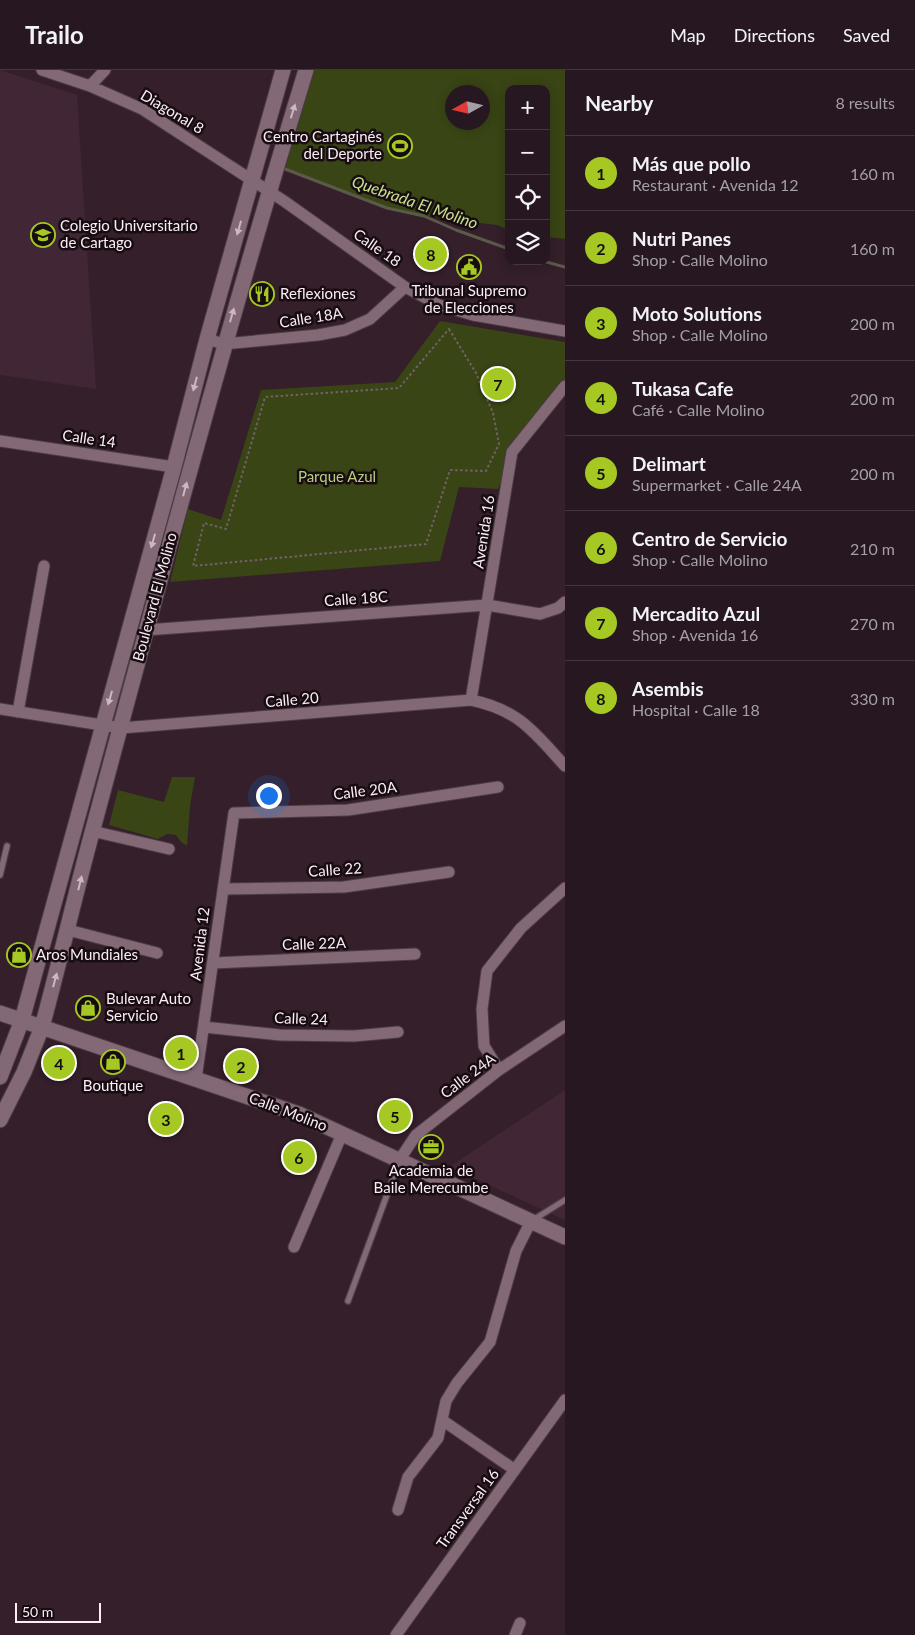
<!DOCTYPE html>
<meta charset="utf-8">
<style>
body{margin:0;font-family:Lato,sans-serif;background:#2f2029;color:#f1f3f6}
.controls{position:absolute;right:15px;top:15px;display:grid;overflow:hidden;border-radius:10px;box-shadow:0 2px 12px #0003}
.controls button{width:45px;height:45px;display:grid;place-items:center;padding:0;border:0;border-bottom:1px solid #43363e;background:#271720;color:#f1f3f6;font:25px sans-serif}
.compass{position:absolute;left:445px;top:15px;width:45px;height:45px;border-radius:50%;background:#271720;box-shadow:0 2px 12px #0003;rotate:262deg}
.scale{position:absolute;left:15px;bottom:12px;width:86px;box-sizing:border-box;padding-left:5px;border:2px solid #fcedf4;border-top:0;font-size:14px;line-height:18px;white-space:nowrap;color:#fcedf4;-webkit-text-stroke:4px #160c11;paint-order:stroke}
.you{position:absolute;left:268px;top:725px;width:18px;height:18px;margin:-12px;border:4px solid #fff;border-radius:50%;background:#1a73e8;box-shadow:0 0 0 8px #1a73e833}
.badge{display:grid;place-items:center;width:32px;height:32px;border-radius:50%;background:#a5c822;color:#111;font-size:16px;font-weight:700}
.pin{position:absolute;translate:-50% -50%;border:2px solid #fff;box-shadow:0 1px 5px #0006}
.list{margin:0;padding:0;list-style:none}
h2{display:flex;justify-content:space-between;align-items:center;height:65px;margin:0;padding:0 20px;font-size:21px}
h2 small{font-size:16px;font-weight:400;color:#a49fa5}
.list li{display:grid;grid-template-columns:32px 1fr auto;gap:15px;align-items:center;box-sizing:border-box;height:75px;padding:0 20px;border-top:1px solid #43363e}
.list b{display:block;font-size:19px;white-space:nowrap}
.list p{margin:0;font-size:16px;white-space:nowrap;color:#a49fa5}
.list em{font-size:16px;font-style:normal;color:#a49fa5}
.icon{flex:none;width:28px;height:28px;fill:none;stroke:currentColor;stroke-width:2;stroke-linecap:round;stroke-linejoin:round}
.map{position:relative;flex:none;width:565px;height:1565px;overflow:hidden}
header{display:flex;align-items:center;gap:30px;box-sizing:border-box;height:70px;padding:0 25px;background:#271720;border-bottom:1px solid #43363e}
header strong{font-size:24px}
nav{display:flex;gap:28px;margin-inline-start:auto;font-size:18px}
main{display:flex}
aside{flex:1;background:#271720}
.map>svg:first-child{display:block}
.built{fill:#412635}
.green{fill:#394515;fill-rule:evenodd}
.lines{fill:none;stroke-linecap:round;stroke-linejoin:round}
.stream{stroke:#5a5a49;stroke-width:3}
.lane-casing{stroke:#4c3b44;stroke-width:8}
.street-casing{stroke:#4c3b44;stroke-width:13}
.secondary-casing{stroke:#4c3b44;stroke-width:17}
.path{stroke:#73606a;stroke-width:2;stroke-dasharray:2.5 2.5;stroke-linecap:butt}
.lane{stroke:#826975;stroke-width:5.5}
.street{stroke:#826975;stroke-width:11}
.secondary{stroke:#826975;stroke-width:15}
.oneway{fill:#cbb8c1}
.labels{text-anchor:middle;stroke-width:5;stroke-linejoin:round;paint-order:stroke}
.street-label{font-size:15px;fill:#fcedf4;stroke:#160c11}
.poi-label{font-size:15px;fill:#fcedf4;stroke:#160c11;text-anchor:start}
.park-label{font-size:15px;fill:#b8d07a;stroke:#160c11}
.water-label{font-size:16px;font-style:italic;fill:#cae28b;stroke:#160c11}
</style>
<header>
<strong>Trailo</strong>
<nav><a>Map</a><a>Directions</a><a>Saved</a></nav>
</header>
<main>
<div class="map">
<svg width="565" height="1565" viewBox="0 0 565 1565">
<rect width="100%" height="100%" fill="#341f2a"/>
<path class="built" d="M0,0L77,25L96,319L0,305Z
M565,1020V1150L449,1097Z"/>
<path class="green" d="M309,0H565V169L546,167V19H509V160L497,155L446,149L387,138L285,99ZM452,22H482V52H452Z
M440,251L565,272V312L512,382L498,419L459,417L440,491L170,512L188,439L221,450L261,320L395,312Z
M172,707H195L190,736L187,776L181,772L176,765L167,764L158,769L109,755L118,720L164,732Z"/>
<g class="lines">
<path class="stream" d="M285,99L387,138L424,146L456,160L509,179
M543,191L565,197"/>
<defs>
<path id="lane" d="M0,805L7,776
M533,1150L565,1130
M348,1231L399,1092"/>
<path id="street" d="M42,0L90,16L142,39L284,131L405,217L439,235L473,245L565,261
M90,16L105,0
M207,269L224,274L318,265L345,260L370,249L405,217
M0,371L174,397
M146,560L487,535L540,544L558,538L565,532
M471,630L512,382L565,316
M0,639L121,658L471,630C519,640 534,662 565,696
M18,642L44,496
M92,761L169,779
M223,819L344,817L449,802
M68,860L157,883
M214,893L415,884
M204,957L280,965L354,966L398,962
M499,1000L484,976L482,939L487,901L521,858L565,818
M196,1009L234,743L348,740L498,717
M400,1089L416,1065L499,1000L565,956
M294,1177L342,1064
M442,1350L515,1400
M398,1440L408,1407L438,1368L446,1331L457,1313L490,1272L516,1181L531,1151
M396,1565L565,1330
M515,1565L520,1553"/>
<path id="secondary" d="M0,943L299,1044L565,1167
M0,1007L22,950L174,397L207,269L283,0
M0,1050L24,1002L42,957C60,891 75,825 93,759C161,505 229,251 306,0"/>
</defs>
<use href="#lane" class="lane-casing"/>
<use href="#street" class="street-casing"/>
<use href="#secondary" class="secondary-casing"/>
<path class="path" d="M449,259L476,303L493,343L499,374L486,401L450,400L426,474L193,496L204,453L226,459L265,327L399,318Z"/>
<use href="#lane" class="lane"/>
<use href="#street" class="street"/>
<use href="#secondary" class="secondary"/>
</g>
<defs><path id="oneway-solid" d="M-6-.8H1V-3.2L6.5 0L1 3.2V.8H-6Z" transform="scale(1.25)"/></defs>
<g class="oneway">
<use href="#oneway-solid" transform="translate(293 41) rotate(-73)"/>
<use href="#oneway-solid" transform="translate(239 158) rotate(106)"/>
<use href="#oneway-solid" transform="translate(232 245) rotate(-74)"/>
<use href="#oneway-solid" transform="translate(195 314) rotate(105)"/>
<use href="#oneway-solid" transform="translate(185 419) rotate(-75)"/>
<use href="#oneway-solid" transform="translate(153 471) rotate(106)"/>
<use href="#oneway-solid" transform="translate(110 628) rotate(106)"/>
<use href="#oneway-solid" transform="translate(80 813) rotate(-76)"/>
<use href="#oneway-solid" transform="translate(55 910) rotate(-75)"/>
</g>
<defs>
<symbol id="stadium-ring" viewBox="-11 -11 22 22"><circle r="9.5" fill="#160c11" stroke="#a5c822" stroke-width="1.5"/><path d="M0-5a6.5 5 0 1 0 0 10a6.5 5 0 1 0 0-10ZM-3.5-1.8h7v3.6h-7Z" fill="#a5c822"/></symbol>
<symbol id="university-ring" viewBox="-11 -11 22 22"><circle r="9.5" fill="#160c11" stroke="#a5c822" stroke-width="1.5"/><path d="M0-5L7-2L0 1L-7-2ZM-4 1L0 2.5L4 1V4Q0 6-4 4Z" fill="#a5c822"/></symbol>
<symbol id="civic-ring" viewBox="-11 -11 22 22"><circle r="9.5" fill="#160c11" stroke="#a5c822" stroke-width="1.5"/><path d="M-.6-6.5H3V-4.5H.6V-3L4-1V1h2V6H-6V1h2V-1L-.6-3ZM-1.2 2.5V6h2.4V2.5Z" fill="#a5c822"/></symbol>
<symbol id="restaurant-ring" viewBox="-11 -11 22 22"><circle r="9.5" fill="#160c11" stroke="#a5c822" stroke-width="1.5"/><path d="M-5-6h1v4h1v-4h1v4h1v-4h1v5L-1.5 .5V6h-2V.5L-5-1ZM5-6V6H3V1.5H1.5Q1.5-4 5-6Z" fill="#a5c822"/></symbol>
<symbol id="shop-ring" viewBox="-11 -11 22 22"><circle r="9.5" fill="#160c11" stroke="#a5c822" stroke-width="1.5"/><path d="M-5-2.5h2.3a2.7 3.5 0 0 1 5.4 0H5L5.5 6h-11ZM-1.5-2.5h3a1.5 2.3 0 0 0-3 0Z" fill="#a5c822"/></symbol>
<symbol id="office-ring" viewBox="-11 -11 22 22"><circle r="9.5" fill="#160c11" stroke="#a5c822" stroke-width="1.5"/><path d="M-6-3h4V-5.5h4V-3h4V5H-6ZM-1-4.5V-3h2v-1.5ZM-6 0V1H6V0Z" fill="#a5c822"/></symbol>
</defs>
<g fill-rule="evenodd">
<use href="#stadium-ring" x="386" y="62" width="28" height="28"/>
<use href="#university-ring" x="29" y="151" width="28" height="28"/>
<use href="#civic-ring" x="455" y="183" width="28" height="28"/>
<use href="#restaurant-ring" x="248" y="210" width="28" height="28"/>
<use href="#shop-ring" x="5" y="871" width="28" height="28"/>
<use href="#shop-ring" x="74" y="924" width="28" height="28"/>
<use href="#shop-ring" x="99" y="978" width="28" height="28"/>
<use href="#office-ring" x="417" y="1063" width="28" height="28"/>
</g>
<g class="labels">
<g class="street-label">
<text transform="translate(172 42) rotate(31)" y="5">Diagonal 8</text>
<text transform="translate(377 178) rotate(35)" y="5">Calle 18</text>
<text transform="translate(311 248) rotate(-9)" y="5">Calle 18A</text>
<text transform="translate(89 369) rotate(8)" y="5">Calle 14</text>
<text transform="translate(484 462) rotate(-81)" y="5">Avenida 16</text>
<text transform="translate(155 527) rotate(-75)" y="5">Boulevard El Molino</text>
<text transform="translate(356 529) rotate(-4)" y="5">Calle 18C</text>
<text transform="translate(292 630) rotate(-5)" y="5">Calle 20</text>
<text transform="translate(365 721) rotate(-7)" y="5">Calle 20A</text>
<text transform="translate(335 800) rotate(-4)" y="5">Calle 22</text>
<text transform="translate(200 874) rotate(-83)" y="5">Avenida 12</text>
<text transform="translate(314 874) rotate(-2)" y="5">Calle 22A</text>
<text transform="translate(301 949) rotate(2)" y="5">Calle 24</text>
<text transform="translate(468 1006) rotate(-37)" y="5">Calle 24A</text>
<text transform="translate(288 1042) rotate(21)" y="5">Calle Molino</text>
<text transform="translate(468 1439) rotate(-54)" y="5">Transversal 16</text>
</g>
<g class="poi-label">
<text x="382" y="72" text-anchor="end">Centro Cartaginés<tspan x="382" dy="17">del Deporte</tspan></text>
<text x="60" y="161">Colegio Universitario<tspan x="60" dy="17">de Cartago</tspan></text>
<text x="469" y="226" text-anchor="middle">Tribunal Supremo<tspan x="469" dy="17">de Elecciones</tspan></text>
<text x="280" y="229">Reflexiones</text>
<text x="36" y="890">Aros Mundiales</text>
<text x="106" y="934">Bulevar Auto<tspan x="106" dy="17">Servicio</tspan></text>
<text x="113" y="1021" text-anchor="middle">Boutique</text>
<text x="431" y="1106" text-anchor="middle">Academia de<tspan x="431" dy="17">Baile Merecumbe</tspan></text>
</g>
<g class="park-label">
<text x="337" y="412">Parque Azul</text>
</g>
<g class="water-label">
<text transform="translate(415 132) rotate(19)" y="6">Quebrada El Molino</text>
</g>
</g>
</svg>
<div class="controls">
<button>+</button>
<button>−</button>
<button><svg class="icon" aria-label="locate" viewBox="0 0 24 24"><circle cx="12" cy="12" r="6"/><path d="M12 2v4M12 18v4M2 12h4M18 12h4"/></svg></button>
<button><svg class="icon" aria-label="layers" viewBox="0 0 24 24"><path d="M12 4l9 5-9 5-9-5zM3 14l9 5 9-5"/></svg></button>
</div>
<svg class="compass" viewBox="-18 -18 36 36"><path d="M0-13l5 13h-10z" fill="#e53935"/><path d="M0 13l5-13h-10z" fill="#a49fa5"/></svg>
<div class="scale">50 m</div>
<div class="you"></div>
<div class="pin badge" style="left:181px;top:983px">1</div>
<div class="pin badge" style="left:241px;top:996px">2</div>
<div class="pin badge" style="left:166px;top:1049px">3</div>
<div class="pin badge" style="left:59px;top:993px">4</div>
<div class="pin badge" style="left:395px;top:1046px">5</div>
<div class="pin badge" style="left:299px;top:1087px">6</div>
<div class="pin badge" style="left:498px;top:314px">7</div>
<div class="pin badge" style="left:431px;top:184px">8</div>
</div>
<aside>
<h2>Nearby<small>8 results</small></h2>
<ul class="list">
<li><span class="badge">1</span><div><b>Más que pollo</b><p>Restaurant · Avenida 12</p></div><em>160 m</em></li>
<li><span class="badge">2</span><div><b>Nutri Panes</b><p>Shop · Calle Molino</p></div><em>160 m</em></li>
<li><span class="badge">3</span><div><b>Moto Solutions</b><p>Shop · Calle Molino</p></div><em>200 m</em></li>
<li><span class="badge">4</span><div><b>Tukasa Cafe</b><p>Café · Calle Molino</p></div><em>200 m</em></li>
<li><span class="badge">5</span><div><b>Delimart</b><p>Supermarket · Calle 24A</p></div><em>200 m</em></li>
<li><span class="badge">6</span><div><b>Centro de Servicio</b><p>Shop · Calle Molino</p></div><em>210 m</em></li>
<li><span class="badge">7</span><div><b>Mercadito Azul</b><p>Shop · Avenida 16</p></div><em>270 m</em></li>
<li><span class="badge">8</span><div><b>Asembis</b><p>Hospital · Calle 18</p></div><em>330 m</em></li>
</ul>
</aside>
</main>
